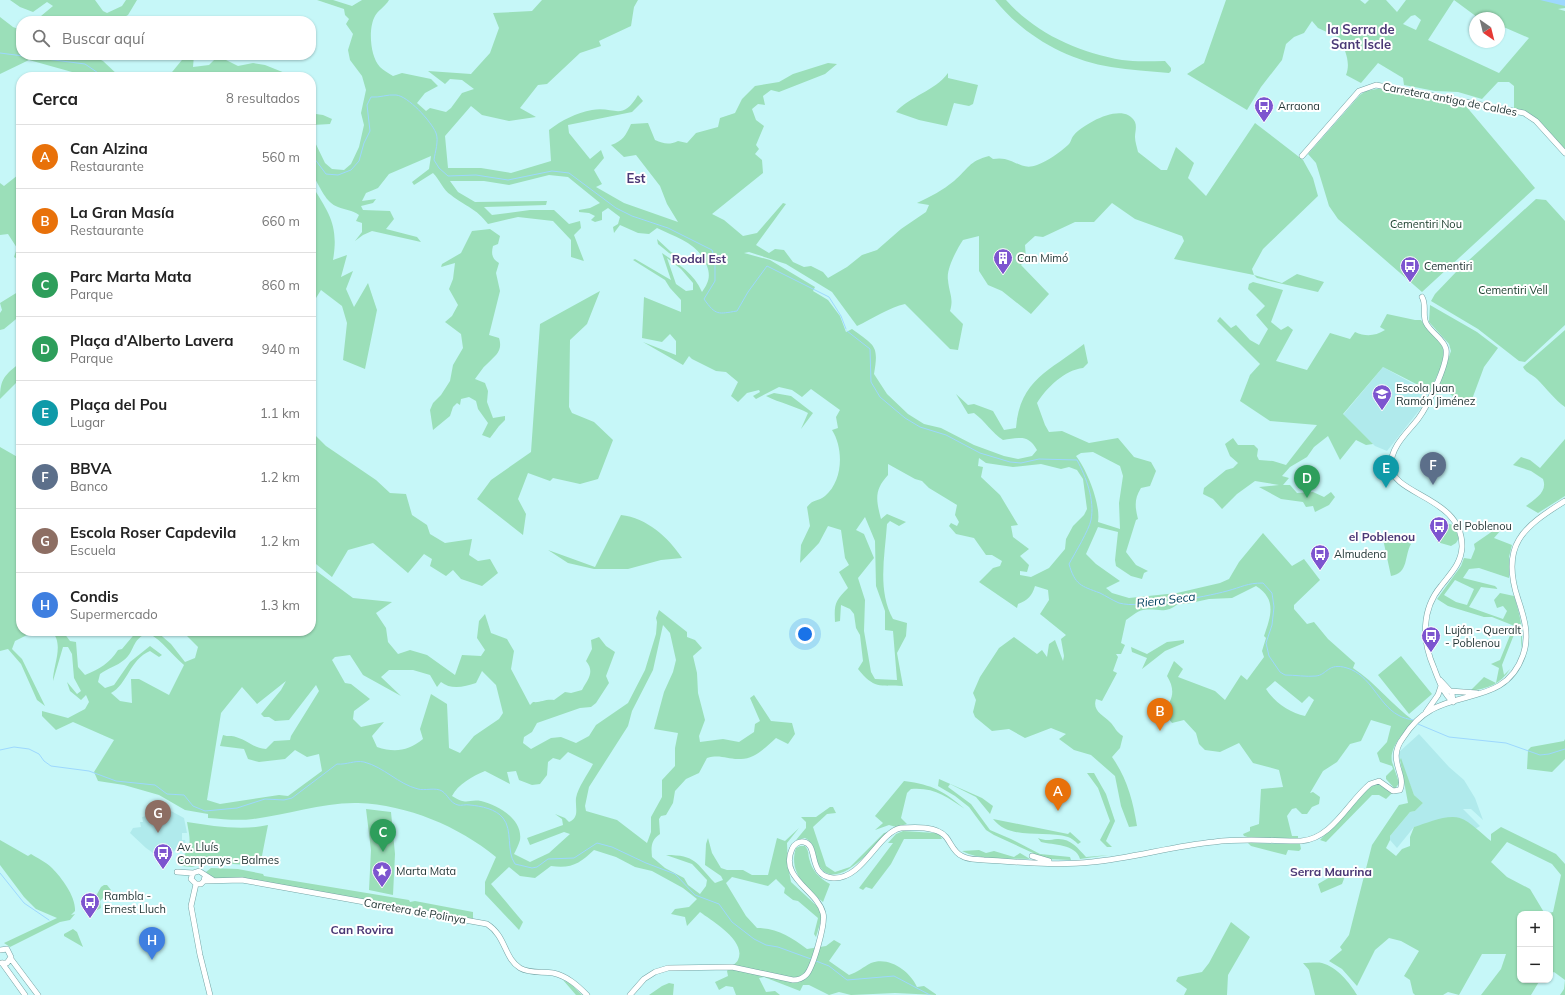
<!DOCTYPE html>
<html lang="es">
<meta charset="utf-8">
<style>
body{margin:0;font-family:Mulish,sans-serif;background:#f6f6f6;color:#222}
.controls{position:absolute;right:12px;bottom:12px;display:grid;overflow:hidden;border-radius:8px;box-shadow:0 1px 3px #0004}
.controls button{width:36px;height:36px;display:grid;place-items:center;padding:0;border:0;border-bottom:1px solid #e0e0e0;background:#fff;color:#222;font:20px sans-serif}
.compass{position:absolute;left:1469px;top:12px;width:36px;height:36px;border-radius:50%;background:#fff;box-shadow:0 1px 3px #0004;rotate:145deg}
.you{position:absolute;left:805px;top:634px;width:14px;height:14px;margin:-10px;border:3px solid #fff;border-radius:50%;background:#1a73e8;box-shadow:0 0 0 6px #1a73e833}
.badge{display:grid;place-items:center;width:26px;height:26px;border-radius:50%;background:#ea580c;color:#fff;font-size:13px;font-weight:700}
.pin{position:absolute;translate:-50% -33px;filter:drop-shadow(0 1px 2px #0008)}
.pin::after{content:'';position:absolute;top:21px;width:14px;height:12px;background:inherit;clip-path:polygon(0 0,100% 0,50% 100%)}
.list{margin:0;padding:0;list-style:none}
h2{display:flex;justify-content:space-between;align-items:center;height:52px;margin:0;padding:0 16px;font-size:17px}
h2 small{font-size:13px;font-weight:400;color:#767676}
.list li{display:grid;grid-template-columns:26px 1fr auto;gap:12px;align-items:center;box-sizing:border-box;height:64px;padding:0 16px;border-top:1px solid #e0e0e0}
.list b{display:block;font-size:15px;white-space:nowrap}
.list p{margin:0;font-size:13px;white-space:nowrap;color:#767676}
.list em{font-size:13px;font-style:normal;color:#767676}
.icon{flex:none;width:22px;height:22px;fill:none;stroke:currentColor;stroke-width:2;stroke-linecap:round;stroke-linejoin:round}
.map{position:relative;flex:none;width:1565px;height:995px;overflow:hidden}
.search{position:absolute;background:#fff;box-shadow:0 1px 3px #0004;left:16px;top:16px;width:300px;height:44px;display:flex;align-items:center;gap:10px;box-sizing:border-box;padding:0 14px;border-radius:16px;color:#767676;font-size:15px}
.panel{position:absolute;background:#fff;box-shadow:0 1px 3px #0004;left:16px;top:72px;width:300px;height:564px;border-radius:16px}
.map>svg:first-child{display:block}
.built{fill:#b0eaec}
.green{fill:#9bdfb9;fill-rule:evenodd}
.water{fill:#9dd8fe}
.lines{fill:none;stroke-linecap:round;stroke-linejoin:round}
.stream{stroke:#9dd8fe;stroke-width:1}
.secondary-casing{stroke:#75a4a5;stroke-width:6}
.secondary{stroke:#fff;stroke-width:5}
.labels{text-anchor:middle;stroke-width:4;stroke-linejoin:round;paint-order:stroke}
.street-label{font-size:11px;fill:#243737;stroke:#fff}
.poi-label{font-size:11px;fill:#243737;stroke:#fff;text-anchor:start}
.park-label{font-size:11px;fill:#173a29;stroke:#fff}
.neighbourhood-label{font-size:12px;font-weight:bold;fill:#4b3976;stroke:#fff}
.water-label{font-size:12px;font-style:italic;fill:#00405e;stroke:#fff}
.quarter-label{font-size:13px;font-weight:bold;fill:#4b3976;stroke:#fff}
</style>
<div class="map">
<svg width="1565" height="995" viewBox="0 0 1565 995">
<rect width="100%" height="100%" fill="#c6f7f8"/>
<path class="built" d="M1383,367L1428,392L1421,408L1387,451L1375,446L1343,415Z
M1419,734L1449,767L1464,780L1475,798L1483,820L1471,809H1463L1480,826L1475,829L1460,818L1414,827L1397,848L1390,840V836L1410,812L1415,811L1423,803L1414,795L1398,753Z
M171,811L184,818L187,833H182V840H185L186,845L180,847V850L156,855L146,848L130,833L133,828L141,827L140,822H143L142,817Z"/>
<path class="green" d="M10,0H95L103,11L107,13L122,6L126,0H137L128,15L117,21H35L53,6L47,2L33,12L20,7Z
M317,0H333L352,6L362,0H389C385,7 378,10 375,16C368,28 370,57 380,67C383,70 388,73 393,76L402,73L431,79L438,86L425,93L417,103L426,111L430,108L446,112L451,108L462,93L474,89L462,80L450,79L445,84L428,71L471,74L490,53L499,28L493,13L532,11L542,0H638L634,7L631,26L599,41L601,46L580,53L547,84L538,85L520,108L536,117L509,121L482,115L471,106L445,136L448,168H481L511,173L551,161L549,130C562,120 576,113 592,110C615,106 622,122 638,95L643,101L632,112L568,125L569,133L590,159L601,150L604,158L594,170L602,184L596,187L624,203L678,222L667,204L660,186L636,155L624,157L611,145C623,141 626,135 631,124L648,123L655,140C664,144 669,145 678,141L687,143L696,133L718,127L720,118L735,113L742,99L755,86L779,82L793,74L828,63L837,64L825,74L779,92L771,90L763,96L765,105L758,104L752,109L756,120L764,126L756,145L759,149L755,154L762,160L763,173L712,214L724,220L743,236L757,233L783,203L786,204L756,245L769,253L775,249L784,250L793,262L804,267L811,266L823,272L828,278L847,267L862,255L877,250L901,229L926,212L929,205L917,203C930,197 943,190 954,181C968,169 969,161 989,156L993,159C1014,155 1019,172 1037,165C1048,161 1059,153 1068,145C1071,143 1071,138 1074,135C1085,123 1124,101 1135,122C1137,127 1135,132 1135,137C1135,142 1137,147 1138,152L1161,170H1167L1176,147L1194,163L1188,178L1206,196L1255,123L1303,160L1313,178L1318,196L1263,249L1252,269L1254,275L1282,283L1297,274L1324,282L1318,292L1257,278L1254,275L1174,259L1184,241L1182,236L1135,219L1112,203L1094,222H1075L1043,237L1035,236L1025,245L1026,259L1021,265L1049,294L1031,314L1002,291L988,285L979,271V236L963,240C957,249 946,269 948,280C949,293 954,298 950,311L963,324L958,350L950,349L905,304C890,307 872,319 857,326L832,292L786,264L749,252L744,253L770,260L815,287L813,291L828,300L840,316L846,332L852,329C875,346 879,345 874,374L887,394L908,414L924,424L941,428L974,445L1004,456L1018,459L1032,456L1037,450C1028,434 1020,438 1003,440C992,433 985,421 974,413L968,414L956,394L968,405L974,404L993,411L1004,430L1016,428C1020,379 1050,371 1084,344L1088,363L1083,368C1065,370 1047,387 1037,403L1045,425L1049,432L1062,431L1089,443L1118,438L1134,457L1151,462L1156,471L1150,486L1141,488C1134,499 1135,507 1138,519L1136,520L1126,552L1136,565L1148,571L1144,573L1142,579L1131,576L1116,566L1115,560L1118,532L1098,527L1086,554L1096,564L1120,581L1106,588L1112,593L1129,598L1177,593L1220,583L1229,579L1239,562L1263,533L1292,566L1304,559L1320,580L1294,605V609L1307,624L1314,622L1328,639L1355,663L1353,668C1376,683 1392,705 1414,721C1405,731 1389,747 1392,762C1394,768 1397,776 1399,783L1395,789L1386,779V776L1393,769L1392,766L1380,762L1377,753L1387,742L1391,726L1371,720L1361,741L1350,744L1337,762L1323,771L1310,793L1313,792L1320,797L1319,804L1312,807L1307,814H1302L1296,808L1292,809L1287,816L1292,836H1298V838H1251L1244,836L1243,834L1250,831V827L1259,824L1261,789L1283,787L1279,770L1253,763L1239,743L1220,752L1205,750L1199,744L1196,733L1184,720L1172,723L1163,711C1174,699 1175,689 1167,676L1174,661L1183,669L1178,677L1215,691L1225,700L1241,675L1247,680L1264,657L1262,651L1266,638L1264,636C1271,616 1277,599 1256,586L1232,598L1209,599L1186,604L1179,603C1165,615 1159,608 1143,610C1137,611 1131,617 1126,620L1121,643L1125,645L1121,654H1116L1118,657L1113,671L1117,673L1102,701L1096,699C1092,711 1103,715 1110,722C1115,727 1116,732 1123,736L1120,748L1112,757C1127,778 1133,801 1137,826L1129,827L1121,806L1115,776L1091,755L1074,750L1059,739L1066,734L1051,728L1025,738L1009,729L992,731L975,717L973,712L976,700L973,693L980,677L999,648L1014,637L1037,654L1042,650L1047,657L1049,644L1055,640L1063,661L1064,656L1061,639L1066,635L1040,614L1049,600L1048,590L1035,586C1032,596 1028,600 1018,604L1017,608L979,582L993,568L1000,566L1002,561L992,555H986L974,538L956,534L949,526L951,523L957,526L959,522L955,515L957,505L929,488L922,481L915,479L888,464V475C874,490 876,500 881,519L887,514L906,522L899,526L890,521L887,524C885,555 877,590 893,619L907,623L906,636L897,653L903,686C879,685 874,689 858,669L863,661L860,635L856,628L854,614L850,609L841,605L840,621L835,622C834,604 835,601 848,588L839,572L849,565L845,558L841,530L828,526L819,543L800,563L801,545L810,526L807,507C814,498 818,502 825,496C843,481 844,449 832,430L838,428L836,417L840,410L811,389L802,397L792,390L779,387L756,399L753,396L760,392L759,390L747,393L738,402L731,396L738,382L726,372L716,371L692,359L689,356L683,365L643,342L676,355V341L670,334L662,342L642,338L644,297L681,312V300L670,288L665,280L633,260L635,259L671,280L662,253C678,264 694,273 702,292C708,283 711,277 707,266C699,244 678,238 657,228L649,234L638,233L620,225L614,233L613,227L618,224L620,217L608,208L602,212V220L595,222L591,220L595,216L589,213L579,212V210L590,208L600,203L568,177L549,175L509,185L484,181H450L458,192L475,202L547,201L546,205L484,207L492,215L530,210H554L569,224L580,221L581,228L574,235L584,261L571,257V240L553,221L518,217L488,224C476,208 466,207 451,195C443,190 440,180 433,173L414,185L412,182L429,169L431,156L389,174L378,188L366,193L362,201L376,199L373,203L361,206L363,210L390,211L394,219L386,229L417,237L421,242L372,231L363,235L355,241L362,232V223L356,221L359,215C352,210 345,210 338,207C326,203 320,187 314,177L311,181V134L325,163L332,169L344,170L351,164L359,147L364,125L361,113L366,90L362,76L350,60L348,50L353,34L346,24L349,19L345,15L344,9ZM667,258L681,269L693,283V290L686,291L676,284ZM1093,452L1120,466L1123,476L1119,503L1120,529L1098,522C1101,504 1087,470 1076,456L1081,453ZM979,458L986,463L1013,467L1041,464L1061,469L1069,467L1077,470L1083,479L1087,509L1084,515L1073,526L1066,539L1065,549L1049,568L1031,577L1020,575V571L1027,572L1029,565L1020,556L1029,549L1013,537L1011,526L1018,525L1000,495L981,477L983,467L978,466ZM865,517L875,541L876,586L885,611V630L893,631L897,680L875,679L871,672L864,631L865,600L858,578L874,558L864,534L856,530ZM1275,681L1302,703L1309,696L1314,700L1305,716C1290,713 1274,702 1266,689Z
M995,0H1006C1035,33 1079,53 1122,60C1136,62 1151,61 1165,61L1171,68V71L1169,73C1150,71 1130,70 1111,67C1066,60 1023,35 995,0Z
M1226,0H1360L1365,4L1369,0H1386L1397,12L1406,0H1565V8L1558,9L1565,11V150C1550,134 1536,113 1514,108V86L1509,82H1498L1482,99L1458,92L1435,91L1404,85L1403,78L1378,63L1361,83L1346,75C1351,62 1345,51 1340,38L1318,28L1312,21L1304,33L1294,37L1286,44L1282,60L1261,87L1247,110L1187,74L1204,63ZM1454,0L1477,17L1499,18V25L1529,38L1499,73L1428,40ZM1415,15L1421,20L1416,30L1403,24L1411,16Z
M0,17L13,27L21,30V55H91L103,61L120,77H90L29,60L0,74Z
M186,55H194L193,67L209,65L215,59L222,58L238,66L253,63L265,65L290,75V77H168Z
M948,73V78L978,85L973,104L969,106L954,103L947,126L919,120L896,112C910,96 935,91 948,73Z
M1382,88L1465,105L1535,188L1422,292L1338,219L1329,206L1316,163L1308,154L1360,95L1366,91Z
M311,108L316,114L323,115L332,119L330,124L314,125L311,127Z
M18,175V196L21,203V261L14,257L17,248L8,234L0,235V183L4,186Z
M311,184C329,213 339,225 333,260L347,255L341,277L353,271L346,289L354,307L368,283L377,310L365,369L343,360L347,323L342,306L321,290L311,306Z
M1536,199L1546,200L1565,221V325L1525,362L1519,361L1478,329L1431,301L1435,294L1457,271Z
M490,229L500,236L498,244L493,246C491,254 492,259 499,263L496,273L500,291L489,335L499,338C503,351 496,355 487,364C482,368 479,374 475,379L485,383L488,391L487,402L493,418L505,416V420L499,426L490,438L482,435L488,423L478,409L476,401L469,397L461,399L460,405L457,403L453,407L450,416L433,430L430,410L433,403L441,395L450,381L453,365L463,348L461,334L445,322L452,316L458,305L449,289L453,279L455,263L441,267L442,264L461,253L472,231Z
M657,239L671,252L690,261L688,263L669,253L658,244Z
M1253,282L1283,290L1271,322L1281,330L1288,326L1293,330L1276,361L1307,370L1330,333L1350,339L1355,332C1366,337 1375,336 1385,330L1380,327L1387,314L1415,320H1421C1427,329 1435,335 1441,344C1450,358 1435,378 1430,391L1383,367L1343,414L1373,444L1366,445L1356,440L1340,460L1328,436L1314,447L1307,457L1290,467L1282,476L1289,478L1283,485H1290L1297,493L1313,492L1324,497L1331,492L1335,497L1329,505L1315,512L1313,506L1306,507L1303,502L1281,499L1259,487L1279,485L1255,481L1237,494L1222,509L1213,499L1203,494L1204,488L1226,470L1233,468L1238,463L1230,456L1225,444L1233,438L1238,445H1254L1258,449L1257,456L1259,460L1273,461L1286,465L1317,425L1270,421L1240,401L1250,375L1260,364L1217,321L1220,317L1231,328L1236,325L1250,340L1259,345L1268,329L1256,315L1265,306L1248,289L1249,284Z
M21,290V315L4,329L0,330V313L2,310L0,303Z
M600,291L587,324L570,340L569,407L572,413L594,422L613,440L598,479L580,484L553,478L550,481L528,473L518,499L526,514L523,535L477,499L491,480L531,452L540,324Z
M1430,305L1477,332L1498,348L1484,367L1471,402L1465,406L1450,394L1440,390L1437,395L1436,393L1451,351L1449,344L1429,322Z
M1565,330V407C1554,399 1547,389 1537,379C1532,374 1526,373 1523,367Z
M21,362V378L0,399C0,378 5,375 21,362Z
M774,393L791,396L813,413L801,429L808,413C795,406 780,403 766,396Z
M311,431L326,446L376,480L390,493L406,494L412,515L427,525L430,534L445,543L472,539L469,555L478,561L490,559L498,573L482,586L461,579L453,570L446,576L430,566L432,559L424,554L408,573L373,543L348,550L332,577L311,560Z
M1565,439V496L1538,513L1526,506C1535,499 1548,492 1543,479L1531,471L1513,465L1521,457L1530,460L1540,468Z
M0,447L21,459V631H35L15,641L12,649L22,659L45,706L37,700L21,664L8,649L0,651Z
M621,515C647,518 668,537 682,558L661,560L628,569H594L568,563L548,550L595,567Z
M1446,523L1453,525L1459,538L1456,543L1451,546L1437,542Z
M1500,526L1501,530L1494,538L1512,545L1509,557V578L1479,568L1469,569L1463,578L1495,586L1498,589L1481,587L1469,607L1503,619L1507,611L1503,606L1497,608L1494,600L1500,593L1514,596C1520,615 1524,630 1521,650V635L1517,627L1492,617H1484L1448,606L1437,599L1461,566L1464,558L1471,559L1475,549L1474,544ZM1455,580L1474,589L1467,605L1456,602L1444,595Z
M1383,539L1403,540L1411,544C1404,556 1409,573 1391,576Z
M311,567L353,598L392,602L376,613L386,628L388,642L398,654L410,650L427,655L455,675L462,655L481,656L485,650L477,638L479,621L485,614L491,633L507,639L514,651L511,669L530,705L533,702C541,703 544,699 554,700L565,692L571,693L582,690C588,679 595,672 586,661L592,649L591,640L599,637L606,646L615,652L606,676L609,683L596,703L591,707L580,708L537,723L532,732L524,737L523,743L531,749L551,738L561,737L576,743L589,736L596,725L628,703L645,670L656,634L657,622L656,618L659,610L687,632V637L695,640L702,648L693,656L697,673L698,693L705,720L699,736L700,742L723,739L739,742L754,732L755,724L760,721L750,698L754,695L771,721L792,723L795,734L788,744L776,738C767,746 755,759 741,759C728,760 721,754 707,758L699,773L686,779L675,791L673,803L666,815L661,816L659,819L660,834C651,840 651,847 652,857L665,868L684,878L688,885L700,894L706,886L707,880L692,864L666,855C696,855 696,863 715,883L723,880L721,876L705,865L706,844L708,838L712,853L721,868L727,870H743L752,875H768L777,838L785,841L799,828L787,843L788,866L791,882L818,907L822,917L816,937L814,934L818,918L798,901L793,900L784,893L785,888L776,879L768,886L732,877L726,883L746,916L757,928C777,928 791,937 807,949L826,946L834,940L841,944L829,961L849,975C858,972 863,967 871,963C889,956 910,971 917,987L924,986L937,995L895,993L851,995L839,992L829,995L809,985H803L800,991L764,977L759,978L766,992L775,991L780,995H736L733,987L726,986L719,990L715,982L728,976L727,971C730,967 736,964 738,960C747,941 712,921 700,912L687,926L685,917L671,914L675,909L689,907L697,899L683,888L652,871L635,867L616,857L594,850C580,863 572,869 551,866L535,878L520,876L509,867L491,884L523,922L519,930L485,894V882L496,857C458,826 408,805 358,803C324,802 286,815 253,819C238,821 223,819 208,818V814L185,810L159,795L124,785L98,781L94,772L114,740L73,722L56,730L42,716V711L68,718L85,709L89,702L86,695L81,700L70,691L67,682L77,694L81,691L74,678L72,654L68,647H63L53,681C53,665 65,643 51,631L64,633L70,641L76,642L78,667L85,675C99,669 110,663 118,650L122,649L137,631H156L171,644L185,662L195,658L198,647L182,631H311ZM663,625L670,633L676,660L673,672L664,692L654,729L678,733L675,748V766L662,780V797L651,817V832L647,843L617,820L586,811L585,806L589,787L628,726L632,711L653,670ZM148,633C163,641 171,654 184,665L169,695L139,679H131L132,703L120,701L111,693C127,685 130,659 150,651L159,657L162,655L150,646L130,662L114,685L105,688L98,682L100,674C108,668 117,666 124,660C135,652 131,639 148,633ZM350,655L363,675L401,696L381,677L389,670H413L430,675L437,687L441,682C451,690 464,687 476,683L482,671L496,685L503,713L499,719L474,736L460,753L449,748L447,704L431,694L420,729L423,739C408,751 395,753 377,747L372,736L384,722L361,727L353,719L354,711L370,699L351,684L345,683L332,660L335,657ZM286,681L281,690L261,714L264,717H269L275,721L289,720L316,685L319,691L291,736L290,740L274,741L266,749C251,747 249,741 236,737C232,735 228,737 223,735L220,746L244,749L248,759L259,762L285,759L295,750L307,757L319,754L322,771L288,796L279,795L220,804L207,800L221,713L242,687L257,704ZM568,752L593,764C588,774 578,787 576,798C575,808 580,817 569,822L565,818L555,814L562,819L563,825L527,838L530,845L564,832L570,834L549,853L530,862L514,854C516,850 519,844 520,840C523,819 498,805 481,801C467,799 468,806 452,796C458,784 473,776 485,771L510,784L507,772L516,771L519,780L532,785L540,784L547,775L548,762L553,758L560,760Z
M1513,628L1515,632L1502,665L1504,675L1510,669C1501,684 1487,689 1470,691L1484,677L1496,683L1499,668L1491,664L1500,660Z
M1184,640V643L1165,651L1142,669L1147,658L1132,652L1131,647L1147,654L1167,642Z
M1401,656L1432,694L1409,714L1378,675Z
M1565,739V759L1552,772L1527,769L1528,750L1531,747L1564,741Z
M1401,758L1414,795L1423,803L1415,811L1410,812L1390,836V840L1386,848L1396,856L1402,849L1410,846V837L1414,827C1427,823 1447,814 1460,818C1471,822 1482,834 1491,841V834L1501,827L1556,854L1565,864V995H1560L1564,989L1565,980L1554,972L1550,974V914H1520V980H1540L1531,995H1481L1501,969L1506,954H1482L1459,995L1448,992L1443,995H1415L1413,993L1410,980L1404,976L1419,951L1401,941L1389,938L1375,950L1357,986L1342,969L1329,961L1342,950L1340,947L1349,935L1372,845L1399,805L1408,803L1400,760ZM1507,842L1552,864L1561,875L1553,912L1545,914L1530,889L1507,877L1491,862Z
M1087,773H1094L1106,794L1115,821L1106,841L1112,847H1107L1100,840L1110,821L1098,788Z
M939,779L982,798L993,806L990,814L976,797L950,784L948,787L971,804L990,830L1011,839L1040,854L1070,857L1071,860L1046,859L994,835L986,830L969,807L955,796L938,786Z
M904,781C934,785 943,791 965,809C947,797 934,787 911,789L907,793L901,818L907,824L896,827L889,825L875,830L883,823L875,816Z
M1377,784L1384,786L1392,793L1386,799L1379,795H1372L1326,842L1320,840L1368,788Z
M830,807H833L836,813L827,814L813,827L826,866L835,872L850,867L884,833L889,832C876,844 838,893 820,867C813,857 818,845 805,838L796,840L806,828V822L801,817H816Z
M366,809L391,812L395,854L393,895L369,890L371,850Z
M993,819L1068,834L1070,832L1081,842L1078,844C1075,841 1071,838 1068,837C1045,830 1010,841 993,819Z
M187,822C214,826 241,831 268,825L260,866L208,862L192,867L182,866L180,861C193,845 190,840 187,822Z
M903,831L935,833L940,835L942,839H904L891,864L872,889L866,887L863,890L859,888L893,843H888L896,834Z
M1038,838C1045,841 1050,840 1057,839C1070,838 1078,848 1086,857L1109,855L1080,859C1076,844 1053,845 1041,842Z
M0,840L28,856L31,854C37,858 46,862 52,868C62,878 76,897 75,911L71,915L75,914L70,920L60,922L10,947L4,943L57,918L36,909L24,897L0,865Z
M1248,843L1300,844L1301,849L1299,851L1288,850L1286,855L1251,846Z
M800,846H805C809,851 808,853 809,858C812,871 819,878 830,884L823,902C806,887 788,872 796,848Z
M979,850L986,853L994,851L1014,857L1020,853L1030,859C1009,858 981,861 962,851Z
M211,868L238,869L263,874L264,876L409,900L410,902L415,901L473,912V920L352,898L214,878L206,872Z
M1342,870L1347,871L1342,884L1321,893L1318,884Z
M104,885H107L111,890L100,901L101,908L89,914L87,912L101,887Z
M1231,922L1250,937L1228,975L1227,995H1184L1187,989L1176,981L1178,977L1202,972L1209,963Z
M73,929L77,932L83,947L64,936V934Z
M1303,963C1309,963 1317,962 1322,963C1337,967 1350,983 1357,995H1315L1309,970Z
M563,980L571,984L582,995H576Z
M669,983L674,984L673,995H649L662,986Z"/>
<path class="water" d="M1540,0H1565V6Z"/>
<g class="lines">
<path class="stream" d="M0,53L85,64L104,77
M194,77L212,73L241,77
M311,154L326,174L338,175L351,170L359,161L364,143L370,131L367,105L371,97C379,98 388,94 396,95C408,96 431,121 436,133C439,141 435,152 434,160L439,168L448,176L476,175L508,180L552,171L569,173L616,208L632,216L668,228L712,250L715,260V281L704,299C716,316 718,314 737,311L748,292L767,266L829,297L841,316L846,329
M847,331L870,349L871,382L880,397L905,418L920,427L946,435L980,453L1010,462L1021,463L1039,459L1077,460C1086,477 1095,500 1091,520C1089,530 1075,553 1069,564C1075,585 1081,586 1100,593C1106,596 1112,600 1119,603C1140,609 1205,597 1227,591C1242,587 1247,583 1263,583L1272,593L1274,607L1272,625L1266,643L1269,656L1280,672L1285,675C1295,675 1306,677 1316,676C1327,675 1328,662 1347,668C1371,675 1378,704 1398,715C1403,718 1408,719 1413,720
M1418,724L1449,737L1506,743L1540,755L1549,754L1565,749
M0,750L14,747L29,749L39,754L44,761L51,766L89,771L116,781L155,785L167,794L184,795L193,806L205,811L237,808L265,799L284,800L292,798L337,764C347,765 354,760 364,762C384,767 398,784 418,789C425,791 435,787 442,791C448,795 450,803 458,805C461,806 466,804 470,805C481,806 496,809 503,818C513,830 506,851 515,864L532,868L537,867L548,859L574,858L597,843L612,847L646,863L675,874L695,895L719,904L732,922L754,939L766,945L778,947L811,959
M0,873L24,903L49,920
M816,961L829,966L847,980L894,976L930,995"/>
<defs>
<path id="secondary" d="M1302,156L1359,91L1376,85L1524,113L1536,121L1565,153
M1422,297C1427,305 1422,315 1426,323C1431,333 1444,339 1446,349C1449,363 1427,407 1418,419C1408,432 1391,446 1391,465C1391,496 1463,496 1462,547C1461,564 1451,573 1441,586C1421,610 1422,641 1434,668C1439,681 1443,693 1453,702
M1440,680L1452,693L1453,702
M1450,691L1477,693
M1426,712L1438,695L1441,686
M1032,856L1049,861
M177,872L193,873
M205,876L204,881L201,884H196L191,879L193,873L199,871L213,880
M204,881L242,880L487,924C506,936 504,958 520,968C530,974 543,971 553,973C567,976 577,985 587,995
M196,884L191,906L200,955L210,995
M0,950L7,949L11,957L7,963H1
M11,959L38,995
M2,963L25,995
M630,995L644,979L655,972L668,968L732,967L793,980C798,980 802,979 806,975C813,968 826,923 823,913C817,890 779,878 792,849C794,844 799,841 804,842C819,845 807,876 833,878C863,880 878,832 901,828C915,827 937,826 946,837C951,843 954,853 962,856C968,860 977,859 984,860C1019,862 1056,866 1092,862C1133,858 1173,846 1214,842C1242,838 1272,841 1301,841C1332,839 1348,802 1370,784L1379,781L1393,791L1400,790C1407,774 1386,760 1403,738C1410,727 1420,716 1431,710C1464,691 1507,701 1523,655C1530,636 1524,617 1518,599C1500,545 1523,527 1565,501"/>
</defs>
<use href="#secondary" class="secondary-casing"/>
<use href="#secondary" class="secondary"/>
</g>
<defs>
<symbol id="bus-pin" viewBox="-11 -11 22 30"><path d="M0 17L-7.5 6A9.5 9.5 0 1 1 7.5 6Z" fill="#7d55cf" stroke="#fff"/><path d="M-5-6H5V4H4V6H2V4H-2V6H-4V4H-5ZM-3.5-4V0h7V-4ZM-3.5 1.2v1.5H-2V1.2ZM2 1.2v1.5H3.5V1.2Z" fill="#fff"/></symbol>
<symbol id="building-pin" viewBox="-11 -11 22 30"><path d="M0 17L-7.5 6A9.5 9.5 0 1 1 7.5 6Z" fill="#7d55cf" stroke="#fff"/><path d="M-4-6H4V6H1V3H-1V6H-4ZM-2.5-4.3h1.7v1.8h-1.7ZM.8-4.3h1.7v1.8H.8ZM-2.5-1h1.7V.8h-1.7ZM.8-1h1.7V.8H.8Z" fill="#fff"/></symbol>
<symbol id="school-pin" viewBox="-11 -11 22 30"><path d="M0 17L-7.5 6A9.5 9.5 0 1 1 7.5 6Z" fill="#7d55cf" stroke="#fff"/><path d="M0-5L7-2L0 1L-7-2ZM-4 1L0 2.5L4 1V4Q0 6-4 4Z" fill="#fff"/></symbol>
<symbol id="sight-pin" viewBox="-11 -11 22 30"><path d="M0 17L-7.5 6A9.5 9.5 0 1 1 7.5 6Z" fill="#7d55cf" stroke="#fff"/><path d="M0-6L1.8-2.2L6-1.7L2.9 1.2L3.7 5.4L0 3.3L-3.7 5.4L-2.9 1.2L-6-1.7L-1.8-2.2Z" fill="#fff"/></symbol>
</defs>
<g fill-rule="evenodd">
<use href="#bus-pin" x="1253" y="95" width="22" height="30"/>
<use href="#building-pin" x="992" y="247" width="22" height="30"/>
<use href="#bus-pin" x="1399" y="255" width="22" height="30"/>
<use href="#school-pin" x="1371" y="383" width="22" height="30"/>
<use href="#bus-pin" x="1428" y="515" width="22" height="30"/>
<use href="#bus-pin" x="1309" y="543" width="22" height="30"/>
<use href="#bus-pin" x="1420" y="625" width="22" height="30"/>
<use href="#bus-pin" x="152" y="842" width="22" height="30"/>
<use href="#sight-pin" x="371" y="860" width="22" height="30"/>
<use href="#bus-pin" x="79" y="891" width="22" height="30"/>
</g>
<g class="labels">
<g class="street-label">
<text transform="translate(1450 99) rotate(11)" y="4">Carretera antiga de Caldes</text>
<text transform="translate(415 911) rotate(10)" y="4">Carretera de Polinya</text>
</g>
<g class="poi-label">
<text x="1278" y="110">Arraona</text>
<text x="1017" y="262">Can Mimó</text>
<text x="1424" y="270">Cementiri</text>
<text x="1396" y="392">Escola Juan<tspan x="1396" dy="13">Ramón Jiménez</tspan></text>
<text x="1453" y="530">el Poblenou</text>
<text x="1334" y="558">Almudena</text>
<text x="1445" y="634">Luján - Queralt<tspan x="1445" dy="13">- Poblenou</tspan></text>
<text x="177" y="851">Av. Lluís<tspan x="177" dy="13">Companys - Balmes</tspan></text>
<text x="396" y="875">Marta Mata</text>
<text x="104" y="900">Rambla -<tspan x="104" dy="13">Ernest Lluch</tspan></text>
</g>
<g class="park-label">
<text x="1426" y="228">Cementiri Nou</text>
<text x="1513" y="294">Cementiri Vell</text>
</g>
<g class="neighbourhood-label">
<text x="699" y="263">Rodal Est</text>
<text x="1382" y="541">el Poblenou</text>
<text x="1331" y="876">Serra Maurina</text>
<text x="362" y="934">Can Rovira</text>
</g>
<g class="water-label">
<text transform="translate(1166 600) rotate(-7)" y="4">Riera Seca</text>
</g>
<g class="quarter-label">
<text x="1361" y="34">la Serra de<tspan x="1361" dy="15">Sant Iscle</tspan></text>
<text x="636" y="183">Est</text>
</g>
</g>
</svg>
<div class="controls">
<button>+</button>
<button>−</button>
</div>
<svg class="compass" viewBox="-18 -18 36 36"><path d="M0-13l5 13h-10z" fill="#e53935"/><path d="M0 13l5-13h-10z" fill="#767676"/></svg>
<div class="you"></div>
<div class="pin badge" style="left:1058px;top:811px;background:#e8710a">A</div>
<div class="pin badge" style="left:1160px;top:731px;background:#e8710a">B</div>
<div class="pin badge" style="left:383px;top:852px;background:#2e9e5b">C</div>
<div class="pin badge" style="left:1307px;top:498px;background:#2e9e5b">D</div>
<div class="pin badge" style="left:1386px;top:488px;background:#0f9aa8">E</div>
<div class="pin badge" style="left:1433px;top:485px;background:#5c6f8a">F</div>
<div class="pin badge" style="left:158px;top:833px;background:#8d6e63">G</div>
<div class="pin badge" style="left:152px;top:960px;background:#3f7fe0">H</div>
<div class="search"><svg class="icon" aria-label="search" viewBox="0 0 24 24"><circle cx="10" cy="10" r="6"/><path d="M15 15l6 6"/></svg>Buscar aquí</div>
<section class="panel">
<h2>Cerca<small>8 resultados</small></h2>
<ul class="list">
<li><span class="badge" style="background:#e8710a">A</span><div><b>Can Alzina</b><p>Restaurante</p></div><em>560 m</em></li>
<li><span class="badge" style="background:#e8710a">B</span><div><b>La Gran Masía</b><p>Restaurante</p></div><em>660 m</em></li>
<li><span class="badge" style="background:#2e9e5b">C</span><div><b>Parc Marta Mata</b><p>Parque</p></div><em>860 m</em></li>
<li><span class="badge" style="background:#2e9e5b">D</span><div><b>Plaça d'Alberto Lavera</b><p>Parque</p></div><em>940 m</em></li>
<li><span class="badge" style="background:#0f9aa8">E</span><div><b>Plaça del Pou</b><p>Lugar</p></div><em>1.1 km</em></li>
<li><span class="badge" style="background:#5c6f8a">F</span><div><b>BBVA</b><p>Banco</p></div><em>1.2 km</em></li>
<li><span class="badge" style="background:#8d6e63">G</span><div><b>Escola Roser Capdevila</b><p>Escuela</p></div><em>1.2 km</em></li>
<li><span class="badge" style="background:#3f7fe0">H</span><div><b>Condis</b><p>Supermercado</p></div><em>1.3 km</em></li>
</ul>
</section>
</div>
